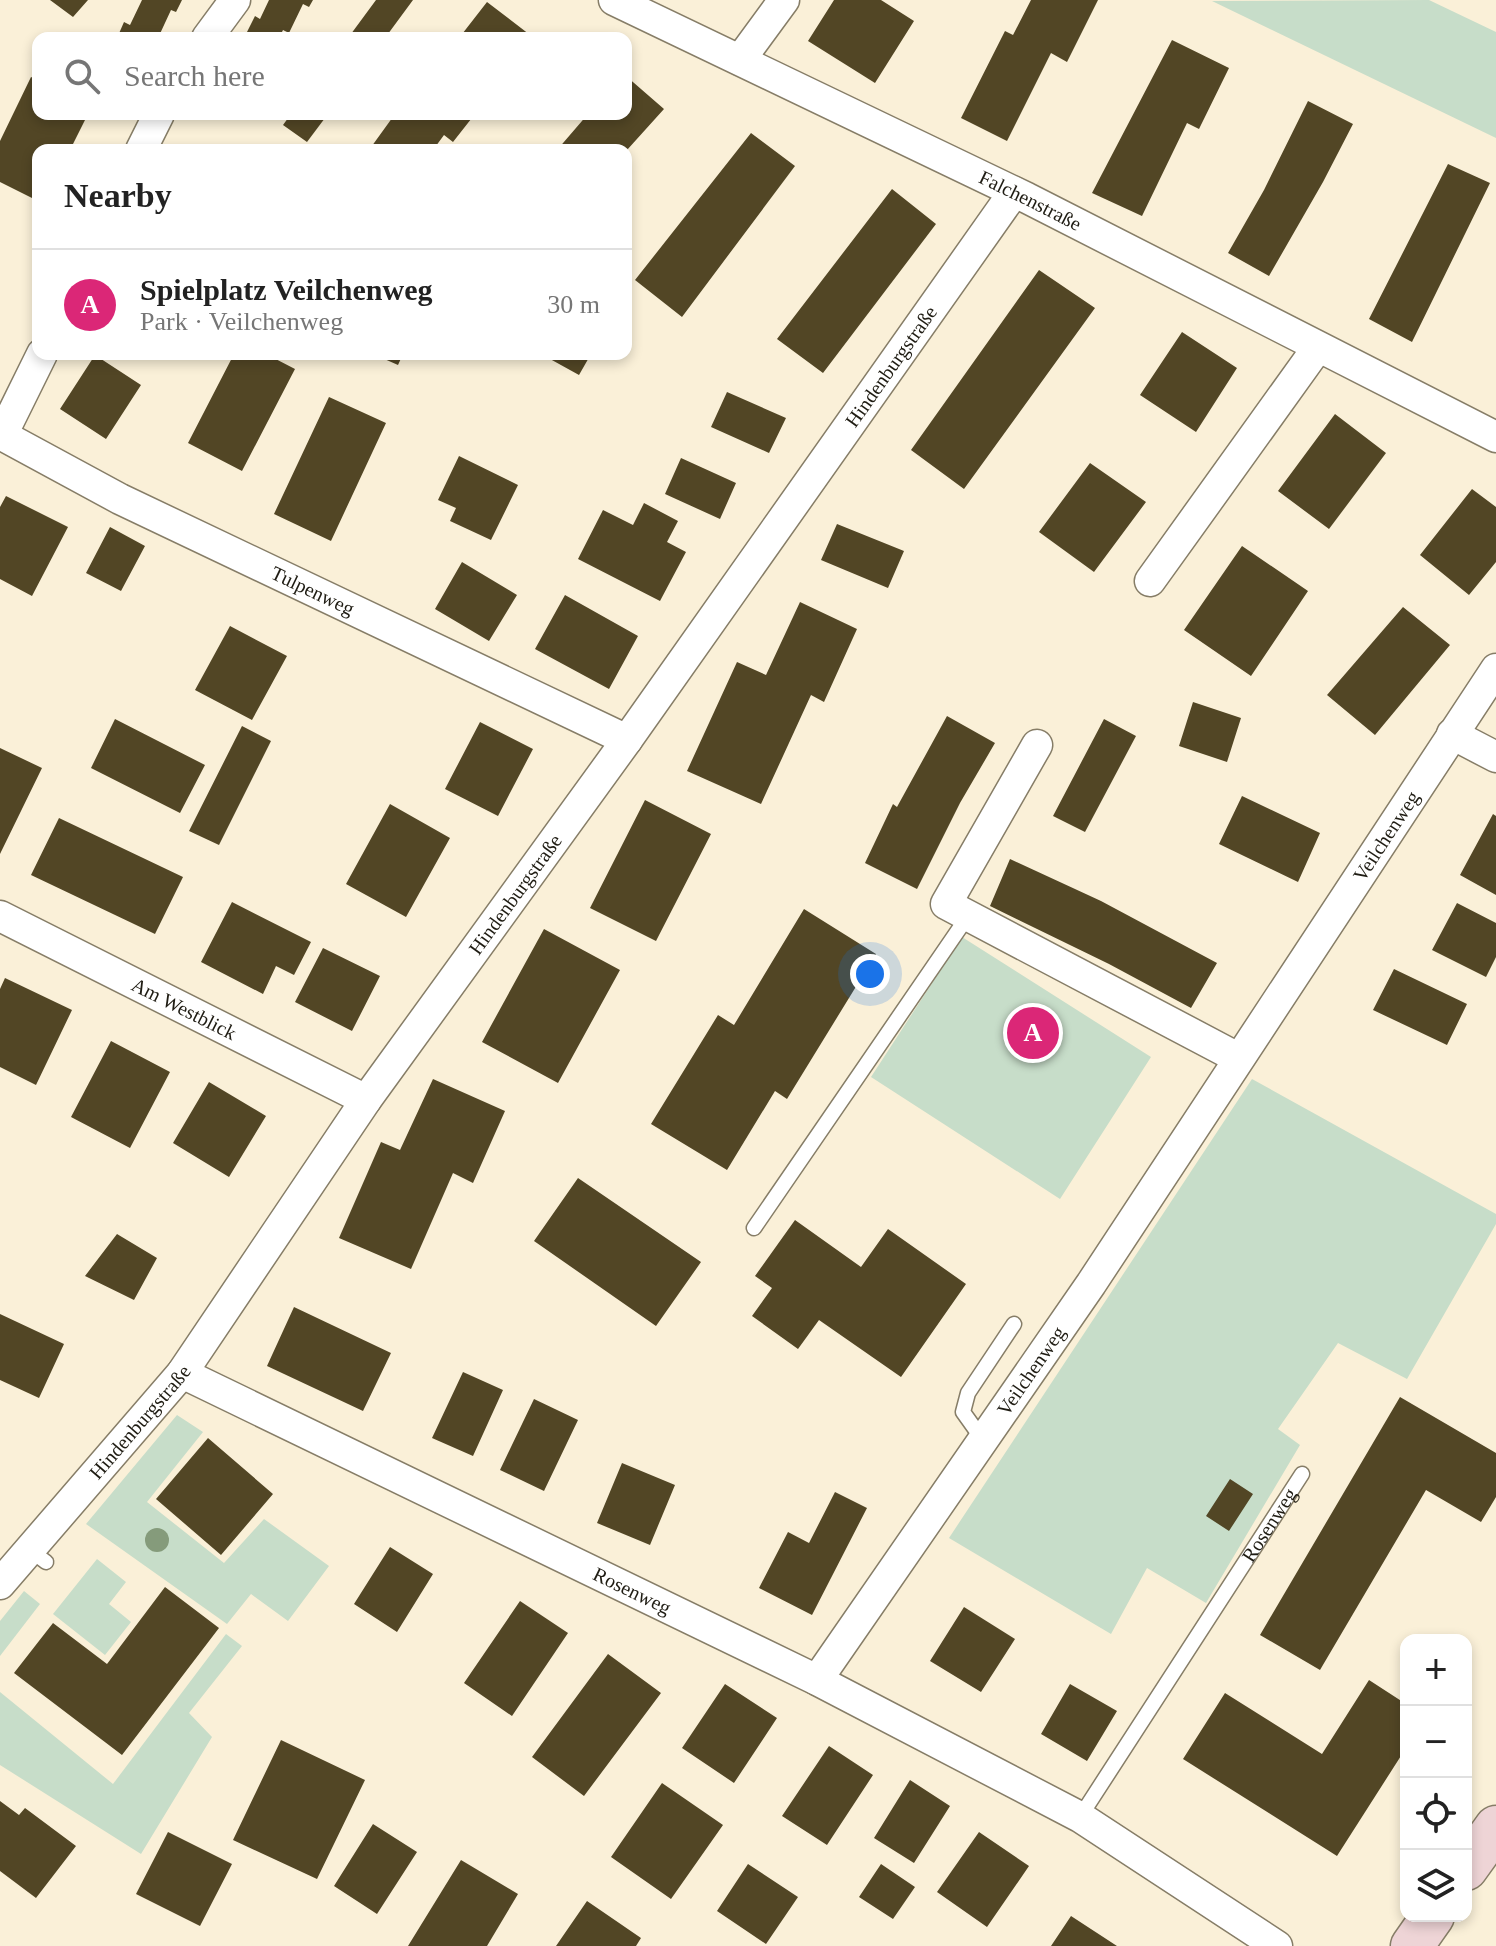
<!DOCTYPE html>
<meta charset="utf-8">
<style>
body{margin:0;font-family:Georgia,serif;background:#f6f6f6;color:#222}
.controls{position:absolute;right:24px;bottom:24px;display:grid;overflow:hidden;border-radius:16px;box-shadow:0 4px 12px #0003}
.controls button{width:72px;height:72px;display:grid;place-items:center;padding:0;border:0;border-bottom:2px solid #e0e0e0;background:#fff;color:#222;font:40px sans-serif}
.you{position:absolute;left:870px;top:974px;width:28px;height:28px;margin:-20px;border:6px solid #fff;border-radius:50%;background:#1a73e8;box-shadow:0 0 0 12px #1a73e833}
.badge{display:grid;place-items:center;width:52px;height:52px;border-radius:50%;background:#db2777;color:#fff;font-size:26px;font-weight:700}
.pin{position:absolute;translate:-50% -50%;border:4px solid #fff;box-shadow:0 2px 8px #0006}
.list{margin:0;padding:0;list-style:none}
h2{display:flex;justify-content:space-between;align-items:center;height:104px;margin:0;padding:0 32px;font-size:34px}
h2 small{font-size:26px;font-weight:400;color:#767676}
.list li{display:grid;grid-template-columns:52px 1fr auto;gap:24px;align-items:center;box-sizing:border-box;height:112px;padding:0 32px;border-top:2px solid #e0e0e0}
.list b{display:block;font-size:30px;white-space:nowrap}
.list p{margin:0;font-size:26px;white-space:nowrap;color:#767676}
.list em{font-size:26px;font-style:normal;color:#767676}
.icon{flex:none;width:44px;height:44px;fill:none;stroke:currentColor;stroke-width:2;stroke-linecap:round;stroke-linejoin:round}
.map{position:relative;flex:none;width:1496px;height:1946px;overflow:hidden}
.search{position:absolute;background:#fff;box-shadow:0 4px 12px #0003;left:32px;top:32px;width:600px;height:88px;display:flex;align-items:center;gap:20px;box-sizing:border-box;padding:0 28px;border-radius:16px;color:#767676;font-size:30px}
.panel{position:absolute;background:#fff;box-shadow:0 4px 12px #0003;left:32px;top:144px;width:600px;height:216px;border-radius:16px}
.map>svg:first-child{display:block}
.green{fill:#c7ddc9}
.building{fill:#524625}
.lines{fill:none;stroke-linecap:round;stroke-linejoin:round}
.service-casing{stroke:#867d67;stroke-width:17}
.minor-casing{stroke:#867d67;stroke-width:33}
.secondary-casing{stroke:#867d67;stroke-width:45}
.service{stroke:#fff;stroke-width:14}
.minor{stroke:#fff;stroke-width:30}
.secondary{stroke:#eed4d6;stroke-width:42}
.tree{fill:#859b7b}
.labels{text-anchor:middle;stroke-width:8;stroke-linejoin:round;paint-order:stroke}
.street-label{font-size:20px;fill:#1f1c13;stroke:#faf0d8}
</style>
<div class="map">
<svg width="1496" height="1946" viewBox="0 0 1496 1946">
<rect width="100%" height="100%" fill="#faf0d8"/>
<path class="green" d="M1429,0L1496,32V138L1212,1Z
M962,937L1151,1057L1060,1199L871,1077Z
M1252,1079L1496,1214V1224L1407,1379L1338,1343L1278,1429L1300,1445L1206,1603L1147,1568L1111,1634L949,1538Z
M177,1415L203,1432L147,1502L224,1563L264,1519L329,1566L288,1621L251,1594L227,1624L86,1524Z
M97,1559L126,1582L109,1604L131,1622L105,1655L53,1614Z
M24,1591L40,1604L0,1656V1621Z
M226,1634L242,1646L189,1713L212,1737L141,1854L0,1765V1692L113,1784Z"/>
<path class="building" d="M50,0H88L73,17Z
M142,0H182L176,12L171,10L158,38H117L124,22L130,25Z
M269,0H313L309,7L303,4L289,33L283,30L279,38H244L255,16L260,19Z
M376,0H413L385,38H348Z
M834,0H881L914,21L875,83L808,41Z
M1031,0H1098L1067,62L1051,53L1007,141L961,118L1005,31L1013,35Z
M487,2L534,38H459Z
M1172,40L1229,68L1199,129L1187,123L1142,216L1092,193Z
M626,76L664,109L627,150H557L588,114H626Z
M31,77L38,80V114H88L70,150H38V201L0,182V141Z
M1308,101L1353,124L1323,182L1269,276L1228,253L1264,190Z
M291,114H328L307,142L283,125Z
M395,114H475L453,142L444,135L433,150H369Z
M751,133L795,166L682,317L635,280Z
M1448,164L1490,183L1412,342L1369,319Z
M892,189L936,224L823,373L777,339Z
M1039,270L1095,308L964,489L911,450Z
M1182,332L1237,368L1196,432L1140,395Z
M234,354H266L295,369L242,471L188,443Z
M373,354H403L398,365Z
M541,354H591L579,375Z
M95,355L141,385L106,439L60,409Z
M727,392L786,418L769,453L711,427Z
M329,397L386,423L331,541L274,514Z
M1335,414L1386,453L1329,529L1278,491Z
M459,456L518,485L491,540L450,521L456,508L438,500Z
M681,458L736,483L720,519L665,494Z
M1090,463L1146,502L1094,572L1039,532Z
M1472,489L1496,507V562L1469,595L1420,555Z
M6,496L68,527L32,596L0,579V507Z
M644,503L678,521L667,542L686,552L660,601L578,559L603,510L633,525Z
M837,524L904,551L888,588L821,560Z
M110,527L145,546L121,591L86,573Z
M1242,546L1308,591L1251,676L1184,630Z
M462,562L517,595L489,641L435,609Z
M565,595L638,636L609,689L535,649Z
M800,602L857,629L824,702L811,695L761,804L687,771L737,662L766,675Z
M1403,607L1450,645L1375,735L1327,695Z
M230,626L287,656L252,720L195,690Z
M1193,702L1241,718L1227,762L1179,746Z
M947,716L995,743L960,803L917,889L865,863L893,804L897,807Z
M115,719L205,765L180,813L91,768Z
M1104,719L1136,736L1085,832L1053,816Z
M480,722L533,749L498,816L445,789Z
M242,726L271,741L219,845L189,831Z
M0,748L42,768L0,854Z
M1242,796L1320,833L1298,882L1219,844Z
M645,800L711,834L656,941L590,908Z
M390,804L450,838L406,917L346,884Z
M1493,814L1496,816V895L1460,875Z
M59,818L183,877L155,934L31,875Z
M1010,859L1101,901L1217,963L1191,1008L1109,964L990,906Z
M232,902L311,942L294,975L276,966L263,994L201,962Z
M1457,903L1496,923V957L1486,977L1432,950Z
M804,909L876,954L787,1099L775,1091L727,1170L651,1124L718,1015L734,1025Z
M544,929L620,970L558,1083L482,1042Z
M323,948L380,976L352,1031L295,1002Z
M1394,969L1467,1004L1447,1045L1373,1010Z
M5,978L72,1010L36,1085L0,1067V989Z
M111,1041L170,1072L130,1148L71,1117Z
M433,1079L505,1111L473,1183L453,1173L411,1269L339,1238L381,1142L400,1150Z
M209,1082L266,1116L229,1177L173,1143Z
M578,1178L701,1262L656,1326L534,1241Z
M795,1220L861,1267L888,1229L966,1284L901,1377L819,1320L798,1349L752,1316L772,1288L755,1276Z
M117,1234L157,1258L134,1300L85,1276Z
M294,1307L391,1353L363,1411L267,1366Z
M0,1314L64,1344L39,1398L0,1380Z
M463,1372L503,1390L473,1456L432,1438Z
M1400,1397L1496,1453V1497L1481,1522L1426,1490L1320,1670L1260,1635Z
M534,1399L578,1420L544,1491L500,1470Z
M208,1438L273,1494L221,1555L156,1499Z
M622,1463L675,1485L650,1545L597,1523Z
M1230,1479L1253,1494L1229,1531L1206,1516Z
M835,1492L867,1508L812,1615L759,1588L788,1532L809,1543Z
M390,1547L433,1574L397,1632L354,1604Z
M165,1587L219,1628L122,1755L14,1673L53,1623L107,1664Z
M520,1601L568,1633L512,1716L464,1683Z
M964,1607L1015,1639L981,1692L930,1661Z
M608,1654L661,1693L584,1796L532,1757Z
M1369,1680L1406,1704V1748L1337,1856L1183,1759L1225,1693L1322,1754Z
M725,1684L777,1718L734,1783L682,1748Z
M1070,1684L1117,1711L1087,1761L1041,1734Z
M281,1740L365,1780L317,1879L233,1840Z
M829,1746L873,1775L827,1845L782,1816Z
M910,1780L950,1806L914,1863L874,1838Z
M662,1783L723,1825L671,1899L611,1857Z
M0,1801L19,1815L25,1808L76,1846L36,1898L0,1871Z
M373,1824L417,1852L377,1914L334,1886Z
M168,1832L232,1864L200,1926L136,1894Z
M979,1832L1029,1866L987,1927L937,1892Z
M461,1860L518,1894L487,1946H408Z
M748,1864L798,1897L766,1944L717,1911Z
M881,1864L915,1887L893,1919L859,1897Z
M587,1901L641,1938L636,1946H556Z
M1071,1916L1117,1946H1051Z"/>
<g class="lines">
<defs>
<g id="service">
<path d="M754,1228L968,916"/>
<path d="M983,1440L963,1412L968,1393L1014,1324"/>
<path d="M30,1550L46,1562"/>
<path id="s1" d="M1080,1817L1302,1474"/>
</g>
<g id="minor">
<path id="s2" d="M614,0L1027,198L1496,437"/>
<path d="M207,38L235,0"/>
<path d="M740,60L784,0"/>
<path d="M141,150L159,114"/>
<path id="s3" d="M0,434L120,499L627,740"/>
<path d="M2,435L42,354"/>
<path d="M1150,581L1318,347"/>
<path d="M1452,734L1496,757"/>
<path d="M1037,745L946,904L1238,1058"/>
<path id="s4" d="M0,916L366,1100"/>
<path id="s5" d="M182,1373L817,1680L1080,1817L1277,1946"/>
<path id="s6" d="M0,1584L182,1373L366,1100L627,740L1014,192"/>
<path id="s7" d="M817,1680L1091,1284L1496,669"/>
</g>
<path id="secondary" d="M1466,1869L1496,1827
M1412,1946L1433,1916"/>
</defs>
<use href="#service" class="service-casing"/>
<use href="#minor" class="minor-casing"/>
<use href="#secondary" class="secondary-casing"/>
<use href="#service" class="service"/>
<use href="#minor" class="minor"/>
<use href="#secondary" class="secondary"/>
</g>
<circle class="tree" cx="157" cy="1540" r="12"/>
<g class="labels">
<g class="street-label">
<text dy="7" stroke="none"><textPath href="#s2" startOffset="462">Falchenstraße</textPath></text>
<text dy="7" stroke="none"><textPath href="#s6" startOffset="1510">Hindenburgstraße</textPath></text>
<text dy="7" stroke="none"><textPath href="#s3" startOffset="350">Tulpenweg</textPath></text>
<text dy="7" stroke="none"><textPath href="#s7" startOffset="1018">Veilchenweg</textPath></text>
<text dy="7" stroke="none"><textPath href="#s6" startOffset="862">Hindenburgstraße</textPath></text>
<text dy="7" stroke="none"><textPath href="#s4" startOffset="206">Am Westblick</textPath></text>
<text dy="7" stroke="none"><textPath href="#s7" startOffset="376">Veilchenweg</textPath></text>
<text dy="7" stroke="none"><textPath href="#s6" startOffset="214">Hindenburgstraße</textPath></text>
<text dy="7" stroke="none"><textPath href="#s1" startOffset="348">Rosenweg</textPath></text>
<text dy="7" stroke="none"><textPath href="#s5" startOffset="500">Rosenweg</textPath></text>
</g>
</g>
</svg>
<div class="controls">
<button>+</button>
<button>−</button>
<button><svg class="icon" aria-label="locate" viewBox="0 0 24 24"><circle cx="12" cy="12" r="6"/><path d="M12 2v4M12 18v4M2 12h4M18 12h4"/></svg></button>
<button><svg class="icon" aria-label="layers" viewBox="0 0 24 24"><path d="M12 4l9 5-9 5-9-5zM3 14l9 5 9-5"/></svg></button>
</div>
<div class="you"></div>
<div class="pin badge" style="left:1033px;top:1033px">A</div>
<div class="search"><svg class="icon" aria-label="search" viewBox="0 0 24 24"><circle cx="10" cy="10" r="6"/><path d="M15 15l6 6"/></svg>Search here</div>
<section class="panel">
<h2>Nearby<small></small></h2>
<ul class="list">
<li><span class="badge">A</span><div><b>Spielplatz Veilchenweg</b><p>Park · Veilchenweg</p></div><em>30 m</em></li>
</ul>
</section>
</div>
